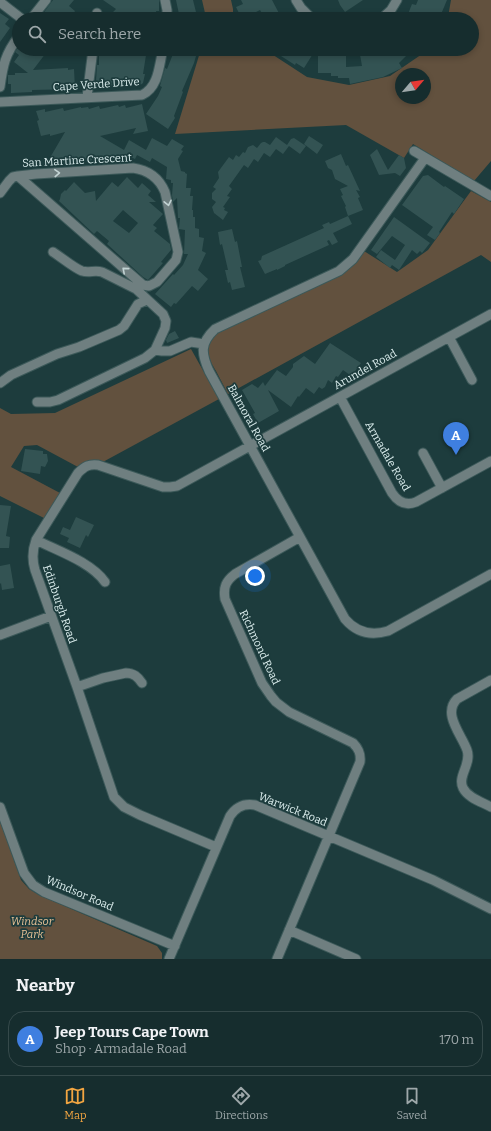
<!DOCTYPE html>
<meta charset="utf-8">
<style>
body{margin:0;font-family:Bitter,serif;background:#23393a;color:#f1f3f6}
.compass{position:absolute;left:395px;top:68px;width:36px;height:36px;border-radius:50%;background:#162d2e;box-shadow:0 2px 6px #0003;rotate:61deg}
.you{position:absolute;left:255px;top:576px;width:14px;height:14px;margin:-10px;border:3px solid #fff;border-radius:50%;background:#1a73e8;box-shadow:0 0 0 6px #1a73e833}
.badge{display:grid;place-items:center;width:26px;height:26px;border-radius:50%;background:#f2a541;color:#fff;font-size:13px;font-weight:700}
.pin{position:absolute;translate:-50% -33px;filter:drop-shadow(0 1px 2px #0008)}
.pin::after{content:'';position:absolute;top:21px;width:14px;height:12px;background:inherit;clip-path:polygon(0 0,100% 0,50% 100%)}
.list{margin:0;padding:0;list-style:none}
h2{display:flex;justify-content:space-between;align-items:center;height:52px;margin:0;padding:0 16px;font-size:17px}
h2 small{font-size:13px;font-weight:400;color:#9ea8aa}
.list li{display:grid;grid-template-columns:26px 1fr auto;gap:12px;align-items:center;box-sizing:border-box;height:56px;margin:0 8px 8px;padding:0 8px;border:1px solid #35494a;border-radius:16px}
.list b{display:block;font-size:15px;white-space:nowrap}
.list p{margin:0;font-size:13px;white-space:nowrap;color:#9ea8aa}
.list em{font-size:13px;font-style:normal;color:#9ea8aa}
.icon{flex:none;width:22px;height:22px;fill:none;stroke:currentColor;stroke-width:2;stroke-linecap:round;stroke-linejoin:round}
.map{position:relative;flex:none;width:491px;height:959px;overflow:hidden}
.search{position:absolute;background:#162d2e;box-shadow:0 2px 6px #0003;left:12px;right:12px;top:12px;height:44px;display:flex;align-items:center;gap:10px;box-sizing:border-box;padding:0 14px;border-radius:22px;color:#9ea8aa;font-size:15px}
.sheet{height:116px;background:#162d2e}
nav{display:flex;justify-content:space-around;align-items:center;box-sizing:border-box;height:56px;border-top:1px solid #35494a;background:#162d2e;font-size:11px;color:#9ea8aa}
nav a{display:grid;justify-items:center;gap:2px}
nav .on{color:#f2a541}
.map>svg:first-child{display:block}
.green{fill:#62513e;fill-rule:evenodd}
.building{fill:#335353;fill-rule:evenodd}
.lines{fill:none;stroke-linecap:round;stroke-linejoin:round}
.minor-casing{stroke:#3c5959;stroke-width:11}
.minor{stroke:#6f7f80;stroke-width:9}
.oneway{stroke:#c2d3d3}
.labels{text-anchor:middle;stroke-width:3.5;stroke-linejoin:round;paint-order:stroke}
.street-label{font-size:11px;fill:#ddefef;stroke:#1d3c3d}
.park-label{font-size:11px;font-style:italic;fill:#e7c095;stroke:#1d3c3d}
</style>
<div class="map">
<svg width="491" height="959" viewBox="0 0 491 959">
<rect width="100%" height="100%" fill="#1d3c3d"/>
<path class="green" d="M202,0H231L233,9V19H205V13Z
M451,0H491V161L474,181L413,144L404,158L346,125L175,134L201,49H264L307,77L349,85L390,76L425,52L427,49H472V19H446L448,17ZM401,74H425V98H401Z
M471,191L491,202V262L481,255L228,394C224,386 220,379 216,371C207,356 203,345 219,332L342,274L355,263L364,251L397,272L428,250Z
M191,349L219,399L101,463C92,461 86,460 78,467L37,445L24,446L11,467L60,493L44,518L0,496V408L11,414L55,413Z
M0,821L21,880L29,889L39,895L157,946L162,953V959H0Z"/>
<path class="building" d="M53,0H74L69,6L75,11L70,19H39Z
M103,0H159V11H156L157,17L153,18V19H112L116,14L113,12L116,9Z
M176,0H193L196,12L188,14L189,19H180Z
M241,0H272L282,19H265L260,10L242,19L236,7L243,4Z
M338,0H363L345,12L340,5Z
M418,0H447L439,19H406L412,4L416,5Z
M0,13L9,19L5,24L10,28L0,42Z
M17,49H49L33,70L68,68V70L74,69L75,89L32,90V92L11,93V84H8V75H15V73H28L14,62L19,55L15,52Z
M102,49H147L143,74H145L143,83L139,86L115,82V86L103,87V81H96L97,65H99V52H100V50Z
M175,49H198L194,63L182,91L183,92L174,116L175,118L168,129L146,114L158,96L162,87L160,86L165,68L167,69Z
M285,49H316L304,68L296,63L295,65L281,56Z
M359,49H413L399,63L402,68L383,77L350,84L349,78H338V76H331V73H318V53L346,52V67L362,66Z
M142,104L148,131L133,134L136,128L100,136L124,150L129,140L146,150L152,138L167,146L172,139L184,146L181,150L183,151L178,159L181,171L185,172V173L187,174L186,188H191L190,196H193L192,210H193V217H195V228L199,229V237L204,238L202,251L206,253L198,270L208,279L198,291L192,286L176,304L174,303L171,307L155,294L173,274L174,275L183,265L188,254H184L185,230L179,229L180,218H178L177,198L173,202L172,195L173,183H171V180L166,179L167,167L152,158L150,162L137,155L135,159L131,157L128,162H127L116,156L113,160L111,159V160L110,159L108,162L95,156L91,161L86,158L82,165L69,157L65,164L51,156L65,132L50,136V134L41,136L37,121L39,120L36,111L45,109V112L63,108L64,111L81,107V108L88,107L89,109L99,106L100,109L118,105L119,107L125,105L126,108Z
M309,136L323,145L317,154L304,144Z
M276,137L287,145L291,139L294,138L306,146L300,154L289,146L283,154L276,149L270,157L264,153L258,162L254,159L248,168L244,165L229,186L232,189L227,196L230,197L223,207L225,208L224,210L228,212L223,220L214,213L212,207L216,202L212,199V193L216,189L213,187L219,178L218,172L229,157L233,160L236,155L239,157L243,152L245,153L248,147L253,145L257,148L261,143L263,142H265L270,145Z
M377,149L388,170L399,155L404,158L406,168L400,176L395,173L379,175L370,155Z
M341,154L346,166L348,165L360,191L356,190L360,197L358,198L363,210L348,216L345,207L346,206L341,196L343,195L340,189L348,186L335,179L332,170L328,168L325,161Z
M428,175L444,187L445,186L464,199L454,214L452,212L439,232L440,233L435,240L427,235L433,227L402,205L423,176Z
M127,177L138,188L142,183L151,191L148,195L156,202H149L163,214L153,225L157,228L154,231L170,244L171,250L161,262L163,263L148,280L143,277L107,244L109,241L97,231L94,234L59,201L60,199L61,194L65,190L66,191L74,182L85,193L95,191L96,201L112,182L118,187ZM123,210L138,223L129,233L113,221Z
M348,216L352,224L333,233L338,242L332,245L329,240L327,241L329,245L285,265V266L277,270V269L265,274L258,261L261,260L262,256L324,228L322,225L329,222L330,224Z
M394,217L430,243L422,253L420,251L417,254L412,250L399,270L392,265L390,268L376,257L381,250L395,260L405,245L392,236L377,254L371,250Z
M232,229L235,242L237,241L242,267H240L245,287L232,290L230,282L228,283L225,270H228L222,244L220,245L218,232Z
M175,331L179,338L167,343L166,340L169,334Z
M330,343L361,363L353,374L352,373L350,375L343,370L338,377L336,376L332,383L328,380L325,387L322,389L319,387L314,394L306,388L299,397L298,396L291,407L268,390L279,411L258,423L253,414L255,413L242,390L252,384L258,388L263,382L265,386L277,370L286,376L293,367V364L304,356L315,364Z
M25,449L43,451V454H47L48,461L45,467L41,466L40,474L21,471Z
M0,505L11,506L6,536L10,537L9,548H0Z
M76,517L94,525L88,537L86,535L80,548L67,542L69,538L60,534L63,527L70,530Z
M10,564L14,588L2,590L1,583L0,584V566Z"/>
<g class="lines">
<defs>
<path id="minor" d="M165,0L167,10V19
M296,0L301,8L312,19
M0,2L22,19
M31,19L46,0
M97,19V13
M381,19L391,10L397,0
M0,87C3,65 5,54 19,36
M87,97L93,49
M0,102L142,95C159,87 159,65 163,49
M414,151L491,196
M425,158L353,259L339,271L215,329C200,343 201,353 209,371L345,619C356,632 371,636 388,631L491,574
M0,193L9,181L13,177L18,176L36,174L133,168C148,170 159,178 165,192L178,252L176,260L157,282L149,286L143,285L18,176
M449,337L472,380
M155,350L162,351H170L191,342L204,344
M0,383L11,375L57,354L79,347L119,330L124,326L138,304L147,300
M340,397L392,493C398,502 406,506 416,502L491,461
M37,402H50L58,400L145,358L155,350L165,328L166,321L163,314L136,289L102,272C95,270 89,273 82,271C74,268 61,257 53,252
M423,453L442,488
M36,540C58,551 91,562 105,582
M0,635L51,616
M491,680L457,699C442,714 462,735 467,750C472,764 457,776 463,788C468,798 482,802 491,807
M77,687L103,678L126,673C134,673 138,677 142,683
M0,807L24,873L33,885L44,892L175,946
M216,847L140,815L124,807L114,797L77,687L35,570C32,560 32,551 36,540L78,473C85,466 89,464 98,465L163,487H170L177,486L491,314
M289,930L356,959
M169,959L230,816C236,807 244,803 255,805L433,880L491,909
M277,959L360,762C361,754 359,749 353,743L289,712L276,702L271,696L262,683L225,599C223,587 226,581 235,574L300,537"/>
</defs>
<use href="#minor" class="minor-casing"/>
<use href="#minor" class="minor"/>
</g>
<defs><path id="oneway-chevron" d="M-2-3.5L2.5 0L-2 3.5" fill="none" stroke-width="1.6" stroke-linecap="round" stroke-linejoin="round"/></defs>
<g class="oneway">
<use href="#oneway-chevron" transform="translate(57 173) rotate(-3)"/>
<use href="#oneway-chevron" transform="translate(168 203) rotate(78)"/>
<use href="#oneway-chevron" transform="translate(125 270) rotate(-139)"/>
</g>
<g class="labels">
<g class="street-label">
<text transform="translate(96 84) rotate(-4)" y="4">Cape Verde Drive</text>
<text transform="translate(77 160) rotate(-3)" y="4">San Martine Crescent</text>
<text transform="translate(365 369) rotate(-29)" y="4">Arundel Road</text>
<text transform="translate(249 418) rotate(61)" y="4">Balmoral Road</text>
<text transform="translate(388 456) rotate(60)" y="4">Armadale Road</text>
<text transform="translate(60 604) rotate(71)" y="4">Edinburgh Road</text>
<text transform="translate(260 647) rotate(65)" y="4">Richmond Road</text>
<text transform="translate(293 809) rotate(22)" y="4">Warwick Road</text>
<text transform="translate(80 893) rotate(23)" y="4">Windsor Road</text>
</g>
<g class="park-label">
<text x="32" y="925">Windsor<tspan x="32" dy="13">Park</tspan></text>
</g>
</g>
</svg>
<svg class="compass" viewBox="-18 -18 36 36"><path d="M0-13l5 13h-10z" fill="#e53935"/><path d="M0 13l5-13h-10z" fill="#9ea8aa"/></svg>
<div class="you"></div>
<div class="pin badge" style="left:456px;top:455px;background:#3f7fe0">A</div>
<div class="search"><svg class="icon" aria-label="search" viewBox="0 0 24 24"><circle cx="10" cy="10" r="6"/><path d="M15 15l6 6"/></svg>Search here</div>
</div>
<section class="sheet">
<h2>Nearby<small></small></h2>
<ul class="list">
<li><span class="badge" style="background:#3f7fe0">A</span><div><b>Jeep Tours Cape Town</b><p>Shop · Armadale Road</p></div><em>170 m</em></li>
</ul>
</section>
<nav>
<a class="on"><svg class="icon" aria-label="map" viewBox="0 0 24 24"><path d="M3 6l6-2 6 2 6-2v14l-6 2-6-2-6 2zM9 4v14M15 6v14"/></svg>Map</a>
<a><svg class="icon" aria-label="directions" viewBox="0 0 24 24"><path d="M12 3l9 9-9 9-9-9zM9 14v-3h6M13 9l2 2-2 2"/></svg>Directions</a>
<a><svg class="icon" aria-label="saved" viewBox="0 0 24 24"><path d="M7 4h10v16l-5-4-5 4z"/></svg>Saved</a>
</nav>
